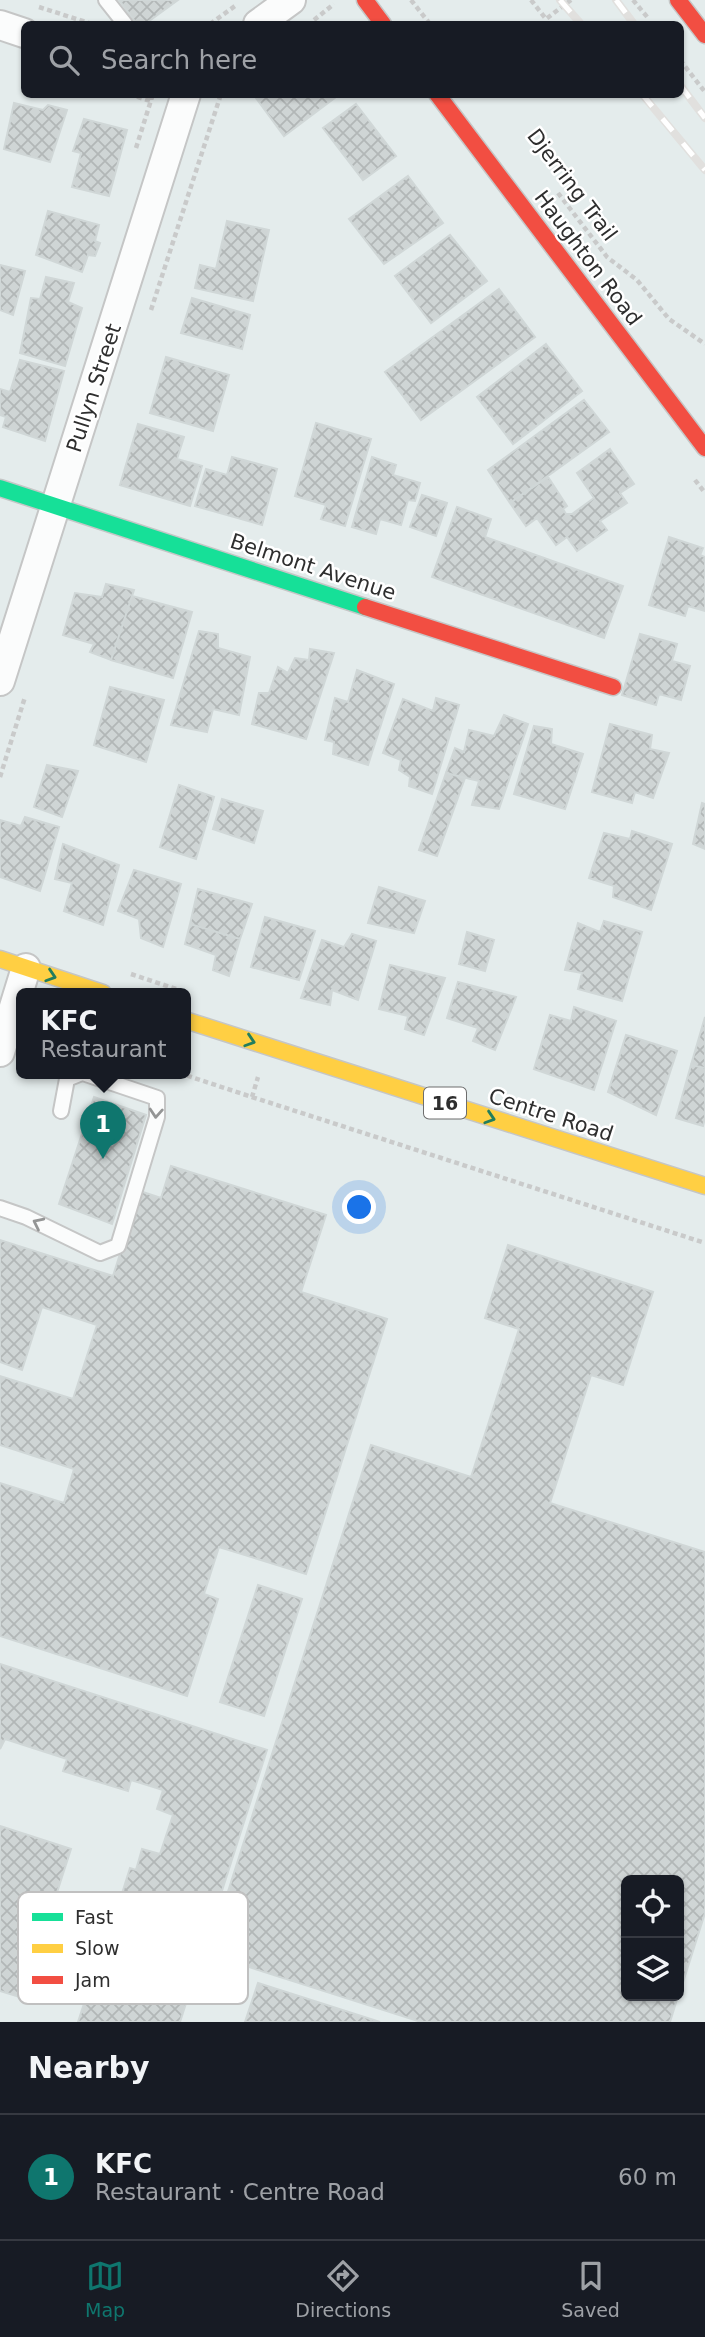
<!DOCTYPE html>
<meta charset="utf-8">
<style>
body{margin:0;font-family:"DejaVu Sans",sans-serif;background:#242831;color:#f1f3f6}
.controls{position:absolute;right:21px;bottom:21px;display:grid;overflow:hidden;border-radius:10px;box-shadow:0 2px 5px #0004}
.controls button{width:63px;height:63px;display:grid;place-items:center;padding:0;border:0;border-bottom:2px solid #363941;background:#171b24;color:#f1f3f6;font:35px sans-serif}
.you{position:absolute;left:360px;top:1208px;width:24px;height:24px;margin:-18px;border:5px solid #fff;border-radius:50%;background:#1a73e8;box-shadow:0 0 0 10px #1a73e833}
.badge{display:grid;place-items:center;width:46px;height:46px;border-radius:50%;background:#0f766e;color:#fff;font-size:23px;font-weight:700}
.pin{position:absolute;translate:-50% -58px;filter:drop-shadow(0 2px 4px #0008)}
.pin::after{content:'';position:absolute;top:37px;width:24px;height:21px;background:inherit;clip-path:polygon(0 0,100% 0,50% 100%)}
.popup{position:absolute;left:16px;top:988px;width:175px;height:91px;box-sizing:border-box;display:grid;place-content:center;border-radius:10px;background:#171b24;filter:drop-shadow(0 2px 5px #0005);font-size:23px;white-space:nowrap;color:#9ea1a6}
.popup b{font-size:26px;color:#f1f3f6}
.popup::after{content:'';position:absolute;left:50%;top:100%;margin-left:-14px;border:14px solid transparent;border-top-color:#171b24}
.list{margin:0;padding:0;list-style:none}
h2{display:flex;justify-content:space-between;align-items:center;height:91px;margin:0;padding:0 28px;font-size:30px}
h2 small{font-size:23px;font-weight:400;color:#9ea1a6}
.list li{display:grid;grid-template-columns:46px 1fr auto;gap:21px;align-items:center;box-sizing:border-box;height:126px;padding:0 28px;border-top:2px solid #363941}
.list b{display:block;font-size:26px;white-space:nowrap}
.list p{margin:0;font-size:23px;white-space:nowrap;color:#9ea1a6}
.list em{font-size:23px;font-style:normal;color:#9ea1a6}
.icon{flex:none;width:38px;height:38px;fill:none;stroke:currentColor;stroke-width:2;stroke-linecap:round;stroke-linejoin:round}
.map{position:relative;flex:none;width:705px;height:2022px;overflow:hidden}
.search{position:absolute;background:#171b24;box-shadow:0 2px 5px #0004;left:21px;right:21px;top:21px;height:77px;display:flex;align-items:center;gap:18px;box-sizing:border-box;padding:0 24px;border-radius:10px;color:#9ea1a6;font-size:26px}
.sheet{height:217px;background:#171b24}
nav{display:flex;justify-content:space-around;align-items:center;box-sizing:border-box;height:98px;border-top:2px solid #363941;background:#171b24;font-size:19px;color:#9ea1a6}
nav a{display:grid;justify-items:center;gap:4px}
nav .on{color:#0f766e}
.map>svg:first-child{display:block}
.building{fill:url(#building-cross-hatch);stroke:#d0d7d7;stroke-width:2}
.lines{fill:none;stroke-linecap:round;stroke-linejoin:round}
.lane-casing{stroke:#c5c6c6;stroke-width:18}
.street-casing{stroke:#c5c6c6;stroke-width:32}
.fast-casing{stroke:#c5c6c6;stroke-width:19}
.slow-casing{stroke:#c5c6c6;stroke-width:19}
.jam-casing{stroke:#c5c6c6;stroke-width:19}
.path{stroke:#c9caca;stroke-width:4.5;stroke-dasharray:5 3.5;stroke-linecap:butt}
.lane{stroke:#fbfcfc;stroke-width:14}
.street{stroke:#fbfcfc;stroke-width:28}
.fast{stroke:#16e098;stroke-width:16}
.slow{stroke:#ffcf43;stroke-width:16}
.jam{stroke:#f24e42;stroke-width:16}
.rail-casing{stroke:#e1e0de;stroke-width:8}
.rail{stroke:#fff;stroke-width:5;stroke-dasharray:16;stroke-linecap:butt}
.oneway{stroke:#237e5e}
.oneway2{stroke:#949595}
.labels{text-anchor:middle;stroke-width:5;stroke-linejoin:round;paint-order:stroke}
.shield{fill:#fff;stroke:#6d6d6d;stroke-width:2}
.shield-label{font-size:19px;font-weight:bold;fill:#2e2e2e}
.street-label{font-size:21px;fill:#2e2e2e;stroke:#fff}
.key{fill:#fff;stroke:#c0c0c0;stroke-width:2}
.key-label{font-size:19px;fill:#2e2e2e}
</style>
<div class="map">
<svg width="705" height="2022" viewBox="0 0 705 2022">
<defs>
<pattern id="building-cross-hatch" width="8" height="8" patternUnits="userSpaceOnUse" patternTransform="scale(1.75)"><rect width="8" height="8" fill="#cfd5d5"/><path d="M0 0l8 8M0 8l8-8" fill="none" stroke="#b2b7b7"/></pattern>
</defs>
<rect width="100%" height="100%" fill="#e4ecec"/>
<path class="building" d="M119,0H178L145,24H137Z
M253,94H340L284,136Z
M14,103L43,110L48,105L67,110L50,162L4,149Z
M356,104L396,156L363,180L323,128Z
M84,119L127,130L109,196L72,187L81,153L73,151Z
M408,176L443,223L384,264L349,219Z
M48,211L99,225L95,241L100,243L95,256L88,255L82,272L36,255Z
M227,221L269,230L253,301L195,288L200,265L216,269Z
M450,235L487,281L431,323L395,276Z
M0,265L25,271L13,315L0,310Z
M46,277L74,283L68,302L82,308L65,366L20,353L31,298L40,299Z
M499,289L535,337L421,420L385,372Z
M192,298L250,315L242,349L181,333Z
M546,344L582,391L513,444L477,397Z
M166,357L229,375L213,431L150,413Z
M20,360L64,371L45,441L3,427L6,417L0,415V389L10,392Z
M584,400L609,432L510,503L488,470Z
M316,423L371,439L345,526L321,519L326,505L295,496Z
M138,424L184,437L177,459L202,466L190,506L120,485Z
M610,449L634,484L620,493L627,503L600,521L607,530L577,551L567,537L556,545L537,518L526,526L510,503L548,477L567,506L563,509L566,514H572L594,498L577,473Z
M232,457L277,469L262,525L195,506L206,469L227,475Z
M372,457L396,465L393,475L420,483L415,501L408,500L401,525L380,519L376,534L352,527Z
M422,495L447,503L436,536L410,527Z
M457,507L491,519L485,537L623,586L604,638L432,577Z
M669,537L703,548L700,555L705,557V611L688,606L685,616L649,605Z
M106,584L134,590L111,660L90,652L94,644L63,635L75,593L102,597Z
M132,596L192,612L173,678L111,660Z
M199,631L218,634V648L250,657L239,715L213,709L207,732L171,725Z
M640,634L677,644L672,661L690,666L681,700L659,694L656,705L622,695Z
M310,649L334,653L306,739L252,724L259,693H269L278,667L288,673L295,658L309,660Z
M357,670L394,684L368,765L333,754L334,742L325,740L335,698L348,702Z
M110,687L164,700L146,762L94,745Z
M436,698L459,705L432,794L409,786L410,777L399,770L401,760L383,753L403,699L433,711Z
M504,715L528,724L499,809L472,805L479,781L446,773L455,748L464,752L469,730L494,736Z
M610,724L652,735L650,749L669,753L653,798L635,792L632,803L592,792Z
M534,726L552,729L551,744L583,754L565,809L514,794Z
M47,765L78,771L62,817L34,807Z
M446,773L465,778L437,856L419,850Z
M179,785L214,797L196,859L160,847Z
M222,799L263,811L254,843L213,829Z
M702,803L705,804V849L693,844Z
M25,817L59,827L40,891L0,877V820L21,826Z
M632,831L672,844L651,910L613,897L614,886L589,878L604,833L630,839Z
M63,844L119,865L103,925L64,911L72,883L55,879Z
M134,870L181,884L163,947L141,938L139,919L118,911Z
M379,887L425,901L414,933L368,923Z
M198,889L252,904L240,939L190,924Z
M265,917L315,931L299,980L251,967Z
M604,921L642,932L622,1001L578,989L582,973L565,970L578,923L600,932Z
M190,924L240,939L229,976L213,970L216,955L185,944Z
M467,932L494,940L485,971L459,964Z
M352,934L376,941L358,1000L332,990L330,1005L301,998L322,940L344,947Z
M390,965L445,978L424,1035L405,1029L408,1016L379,1009Z
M458,982L516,997L495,1050L473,1041L478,1028L447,1018Z
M574,1007L616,1021L594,1090L534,1069L550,1015L571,1021Z
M705,1017V1068L691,1065Z
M626,1035L677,1051L656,1115L608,1092Z
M691,1065L705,1068V1118L703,1126L676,1118Z
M94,1097L146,1115L112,1224L59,1204Z
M171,1166L326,1215L301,1292L387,1319L306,1574L219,1547L204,1594L218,1599L187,1696L0,1636V1483L64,1503L74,1469L0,1445V1376L73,1399L97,1325L42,1307L22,1370L0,1362V1240L113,1276L140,1191L161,1198Z
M508,1245L653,1292L623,1385L591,1375L550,1503L705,1552V1913L679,1995V1880H626V1996H678L670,2022H421L208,1954L371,1445L471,1477L519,1329L485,1318Z
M258,1585L302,1599L264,1716L220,1702Z
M0,1664L267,1750L180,2022H78L97,1964L105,1966L125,1902L120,1900L130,1868L136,1870L142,1849L160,1854L173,1815L157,1809L163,1790L131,1780L128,1791L63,1771L67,1759L5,1739L0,1749Z
M0,1826L71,1849L23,1998L0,1991Z
M258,1983L380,2022H245Z"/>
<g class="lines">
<defs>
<path id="lane" d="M106,0L125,24
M61,1111L67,1079L82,1073
M0,1208L26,1217L100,1253L118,1246L157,1117V1098L83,1073"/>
<path id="street" d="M258,24L291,0
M0,25L24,33
M0,681L186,94
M0,1052L26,968"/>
<path id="fast" d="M0,488L365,607"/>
<path id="slow" d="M0,959L103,993
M185,1020L705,1186"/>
<path id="jam" d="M365,0L383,24
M678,0L705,35
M437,94L705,448
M365,607L613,687"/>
</defs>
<use href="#lane" class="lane-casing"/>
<use href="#street" class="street-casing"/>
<use href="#fast" class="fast-casing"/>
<use href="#slow" class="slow-casing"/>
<use href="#jam" class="jam-casing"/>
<path class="path" d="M411,0L430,24
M531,0L546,19L571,0
M633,0L648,18
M39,7L92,24
M314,20L334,4
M210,24L235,6
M680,60L705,92
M129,94L150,101
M136,148L153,94
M558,193L607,257L637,280L669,319L705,344
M151,310L221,94
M695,480L705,493
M0,777L25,697
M131,974L176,989
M179,1073L252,1097L258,1077
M252,1097L705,1243"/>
<use href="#lane" class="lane"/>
<use href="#street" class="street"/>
<use href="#fast" class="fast"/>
<use href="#slow" class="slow"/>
<use href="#jam" class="jam"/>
<defs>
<path id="rail" d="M560,0L581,24
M616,0L634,24
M680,85L705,118
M642,94L705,170"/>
</defs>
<use href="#rail" class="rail-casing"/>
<use href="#rail" class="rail"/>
</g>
<defs><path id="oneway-chevron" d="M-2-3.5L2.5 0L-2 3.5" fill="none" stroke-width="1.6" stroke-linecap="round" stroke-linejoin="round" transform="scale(1.75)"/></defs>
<g class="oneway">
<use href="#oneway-chevron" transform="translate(51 976) rotate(18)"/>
<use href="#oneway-chevron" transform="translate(250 1041) rotate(18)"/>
<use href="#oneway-chevron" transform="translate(490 1118) rotate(18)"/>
</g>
<g class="oneway2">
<use href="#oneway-chevron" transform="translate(156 1113) rotate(94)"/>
<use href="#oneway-chevron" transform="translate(38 1223) rotate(-154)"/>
</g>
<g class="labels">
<rect class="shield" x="424" y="1087.5" width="42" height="31" rx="5"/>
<g class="shield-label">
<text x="445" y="1110">16</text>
</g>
<g class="street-label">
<text transform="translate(572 185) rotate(53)" y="7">Djerring Trail</text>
<text transform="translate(588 258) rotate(53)" y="7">Haughton Road</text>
<text transform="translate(94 388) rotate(-72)" y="7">Pullyn Street</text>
<text transform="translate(313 567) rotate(18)" y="7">Belmont Avenue</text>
<text transform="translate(551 1115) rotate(18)" y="7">Centre Road</text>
</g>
</g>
<rect x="18" y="1892" width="230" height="112" rx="10" class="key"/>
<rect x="32" y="1913" width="31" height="8" fill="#16e098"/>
<rect x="32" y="1944" width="31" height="9" fill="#ffcf43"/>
<rect x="32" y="1976" width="31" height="8" fill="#f24e42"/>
<g class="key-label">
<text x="75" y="1924">Fast</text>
<text x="75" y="1955">Slow</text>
<text x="75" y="1987">Jam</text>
</g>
</svg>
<div class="controls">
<button><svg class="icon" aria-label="locate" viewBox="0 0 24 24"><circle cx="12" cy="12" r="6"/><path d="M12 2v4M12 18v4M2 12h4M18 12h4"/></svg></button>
<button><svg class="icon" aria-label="layers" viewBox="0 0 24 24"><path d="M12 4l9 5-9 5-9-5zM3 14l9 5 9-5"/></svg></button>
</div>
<div class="you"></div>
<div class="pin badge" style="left:103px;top:1159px">1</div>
<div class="popup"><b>KFC</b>Restaurant</div>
<div class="search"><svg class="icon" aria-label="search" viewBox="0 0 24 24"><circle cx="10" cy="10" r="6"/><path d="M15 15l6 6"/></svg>Search here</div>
</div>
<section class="sheet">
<h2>Nearby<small></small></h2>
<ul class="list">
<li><span class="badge">1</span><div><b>KFC</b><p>Restaurant · Centre Road</p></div><em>60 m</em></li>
</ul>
</section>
<nav>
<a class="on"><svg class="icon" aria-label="map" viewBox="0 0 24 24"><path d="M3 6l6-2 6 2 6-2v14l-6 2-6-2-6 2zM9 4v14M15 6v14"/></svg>Map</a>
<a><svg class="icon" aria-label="directions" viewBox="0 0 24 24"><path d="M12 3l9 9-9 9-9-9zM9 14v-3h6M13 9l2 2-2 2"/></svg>Directions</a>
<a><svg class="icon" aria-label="saved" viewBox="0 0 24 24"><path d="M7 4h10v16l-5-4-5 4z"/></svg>Saved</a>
</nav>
